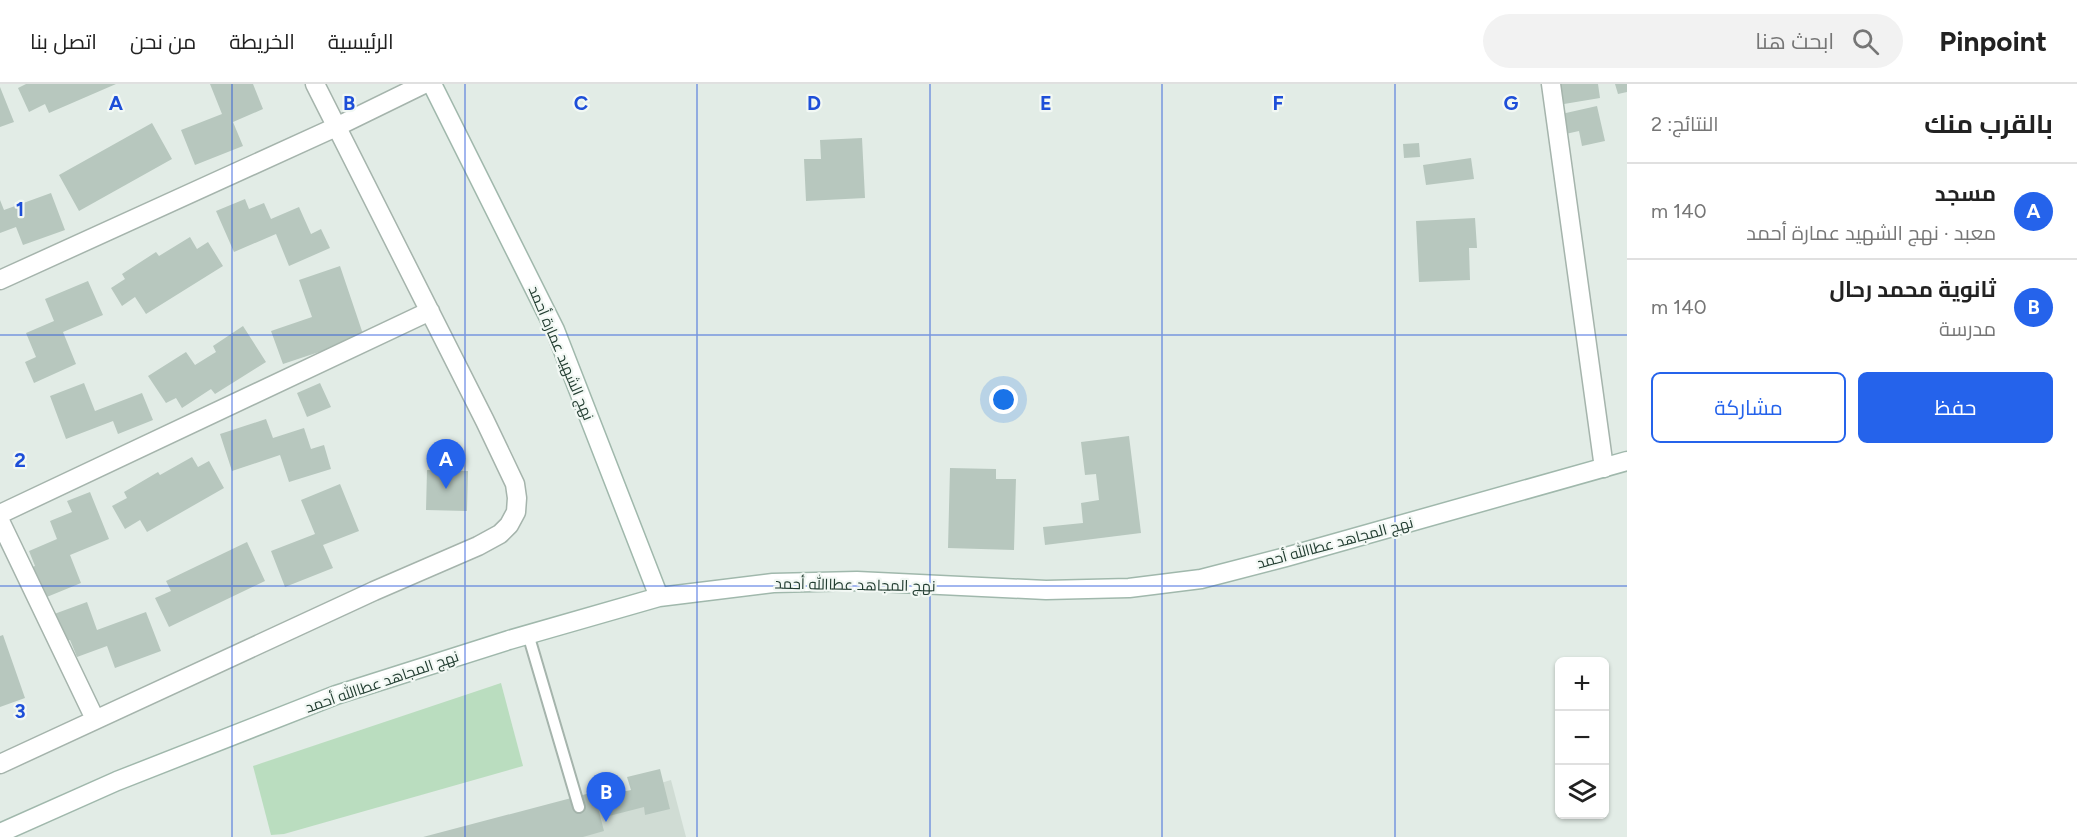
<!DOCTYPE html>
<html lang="ar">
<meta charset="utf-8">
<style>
body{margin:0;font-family:Figtree,Cairo,sans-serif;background:#f2f2f2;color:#222;direction:rtl}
.controls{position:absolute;right:18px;bottom:18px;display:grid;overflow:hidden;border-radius:9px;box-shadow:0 2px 4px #0004}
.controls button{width:54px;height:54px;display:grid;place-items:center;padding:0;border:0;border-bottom:2px solid #e0e0e0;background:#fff;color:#222;font:30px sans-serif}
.you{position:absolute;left:1004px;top:316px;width:21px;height:21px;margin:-15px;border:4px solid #fff;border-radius:50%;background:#1a73e8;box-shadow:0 0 0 9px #1a73e833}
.badge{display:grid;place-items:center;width:39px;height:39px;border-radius:50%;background:#2563eb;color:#fff;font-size:20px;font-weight:700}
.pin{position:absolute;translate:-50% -50px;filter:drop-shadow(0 2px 3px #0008)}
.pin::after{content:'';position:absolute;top:32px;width:21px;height:18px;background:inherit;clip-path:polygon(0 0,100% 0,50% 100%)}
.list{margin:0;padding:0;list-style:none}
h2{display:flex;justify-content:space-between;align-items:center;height:78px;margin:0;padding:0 24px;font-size:26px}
h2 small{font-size:20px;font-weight:400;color:#767676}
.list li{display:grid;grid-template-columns:39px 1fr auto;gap:18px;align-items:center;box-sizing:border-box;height:96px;padding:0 24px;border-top:2px solid #e0e0e0}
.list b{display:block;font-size:22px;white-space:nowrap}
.list p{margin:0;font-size:20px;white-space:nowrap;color:#767676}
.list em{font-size:20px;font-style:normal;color:#767676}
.actions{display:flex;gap:12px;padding:18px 24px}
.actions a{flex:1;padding:14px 0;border:2px solid #2563eb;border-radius:9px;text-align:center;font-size:21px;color:#2563eb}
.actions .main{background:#2563eb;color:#fff}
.icon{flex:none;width:33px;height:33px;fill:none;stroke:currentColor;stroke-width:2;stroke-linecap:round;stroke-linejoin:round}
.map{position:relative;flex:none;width:1627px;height:753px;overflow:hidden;direction:ltr}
header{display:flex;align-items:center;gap:36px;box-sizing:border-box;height:84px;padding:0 30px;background:#fff;border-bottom:2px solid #e0e0e0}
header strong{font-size:28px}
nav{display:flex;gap:33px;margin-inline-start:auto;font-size:21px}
.search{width:420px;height:54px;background:#f2f2f2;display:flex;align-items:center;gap:15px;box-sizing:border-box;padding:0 21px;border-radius:33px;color:#767676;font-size:22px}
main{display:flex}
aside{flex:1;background:#fff}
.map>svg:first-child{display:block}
.built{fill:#d0dcd4}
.green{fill:#baddbf}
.building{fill:#b7c7be}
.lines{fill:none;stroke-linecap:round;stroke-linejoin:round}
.lane-casing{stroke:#a5b4ac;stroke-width:14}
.street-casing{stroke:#a5b4ac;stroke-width:21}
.secondary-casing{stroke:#a0b8ac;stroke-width:21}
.lane{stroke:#fff;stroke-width:10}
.street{stroke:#fff;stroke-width:18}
.secondary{stroke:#fff;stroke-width:18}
.grid{fill:none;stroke:#1d4ed8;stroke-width:1.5;stroke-opacity:0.55}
.labels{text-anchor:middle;stroke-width:4.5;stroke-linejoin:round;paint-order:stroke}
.street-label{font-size:15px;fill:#223d31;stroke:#f2f8f4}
.grid-label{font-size:20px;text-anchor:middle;font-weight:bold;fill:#1d4ed8;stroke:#f2f8f4;stroke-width:4.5;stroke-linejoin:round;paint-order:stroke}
</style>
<header>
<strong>Pinpoint</strong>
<div class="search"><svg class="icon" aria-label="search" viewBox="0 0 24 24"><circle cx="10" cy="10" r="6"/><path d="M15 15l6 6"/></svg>ابحث هنا</div>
<nav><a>الرئيسية</a><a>الخريطة</a><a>من نحن</a><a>اتصل بنا</a></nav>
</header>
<main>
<aside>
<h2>بالقرب منك<small>النتائج: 2</small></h2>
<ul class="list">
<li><span class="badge">A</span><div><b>مسجد</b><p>معبد · نهج الشهيد عمارة أحمد</p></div><em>140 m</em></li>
<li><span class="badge">B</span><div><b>ثانوية محمد رحال</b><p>مدرسة</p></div><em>140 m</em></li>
</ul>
<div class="actions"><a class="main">حفظ</a><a>مشاركة</a></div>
</aside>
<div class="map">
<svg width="1627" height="753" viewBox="0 0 1627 753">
<rect width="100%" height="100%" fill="#e2ece6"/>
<path class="built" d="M671,696L686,753H478Z"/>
<path class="green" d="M501,599L523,682L284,750L271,751L253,682Z"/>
<path class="building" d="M26,0H116L49,29L45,20L29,28L18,4Z
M210,0H253L263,25L233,38L243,62L195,81L181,46L222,30Z
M1548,0H1598L1600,14L1552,22Z
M1615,0H1627V8L1618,10Z
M0,3L14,38L0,43Z
M1597,22L1605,57L1582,62L1579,47L1561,51L1557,31Z
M152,39L172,75L79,127L59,91Z
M862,54L865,114L806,117L804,75H821L820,56Z
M1419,59L1420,73L1404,74L1403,60Z
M1471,74L1474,95L1426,101L1423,81Z
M51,109L65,146L23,161L16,143L0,149V116L4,126Z
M245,115L249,125L264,119L271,135L299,123L311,150L321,145L330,164L289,182L276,150L234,168L216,127Z
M1475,134L1477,164H1469L1470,196L1419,198L1416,137Z
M190,153L197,165L208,158L223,182L146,230L135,213L122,222L111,204L125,195L122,190L156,168L159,172Z
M340,182L364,253L283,280L271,247L312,233L299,196Z
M88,197L103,231L63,248L76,280L34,299L25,278L36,273L26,249L54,237L45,215Z
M243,242L266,278L215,310L211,305L182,324L176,314L166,319L148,292L186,268L195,281L216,268L213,262Z
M84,299L95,327L142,309L153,336L118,350L113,337L66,355L50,312Z
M320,299L331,323L307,333L297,309Z
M266,335L273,354L304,344L311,365L324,361L331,385L289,398L280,371L232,387L220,350Z
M1129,352L1141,449L1045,461L1043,443L1083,439L1081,419L1099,416L1096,390L1085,391L1081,358Z
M192,373L198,383L209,377L224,404L147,448L140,436L125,445L112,422L127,414L124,408L158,388L160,391Z
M950,384L996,385V395H1016L1014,466L948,464Z
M427,386L468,387L467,427L426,426Z
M340,400L359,447L323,461L333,484L285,503L271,467L315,450L301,416Z
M90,408L109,455L70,471L81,499L37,517L25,486L35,482L29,467L57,455L50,437L72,428L67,417Z
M247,458L265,497L169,543L155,514L171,507L166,497Z
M87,518L97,546L146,528L161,567L115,584L107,562L77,573L70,556L57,561L46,533Z
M3,551L25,614L0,623V552Z
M660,685L670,725L645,731L644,723L609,732L604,712L631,706L627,693Z
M594,708L604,747L583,753H423Z"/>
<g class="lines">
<defs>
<path id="lane" d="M528,550L579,723"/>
<path id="street" d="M1551,0L1604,384
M0,196L336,43L424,0
M0,430L430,227
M0,437L95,635
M0,680L374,507L478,462L500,450L509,441L516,428L517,414L515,400L485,337L315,0"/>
<path id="secondary" d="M432,0L555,246L659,513
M0,749L117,697L336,611L509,556L659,513L773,499L857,497L1046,506L1129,504L1201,495L1286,473L1627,377"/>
</defs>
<use href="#lane" class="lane-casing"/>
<use href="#street" class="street-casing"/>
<use href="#secondary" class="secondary-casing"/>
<use href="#lane" class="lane"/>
<use href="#street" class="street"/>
<use href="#secondary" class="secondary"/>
</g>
<path class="grid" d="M232,0V753M465,0V753M697,0V753M930,0V753M1162,0V753M1395,0V753M0,251H1627M0,502H1627"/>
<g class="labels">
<g class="street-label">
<text transform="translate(561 269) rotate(67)" y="5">نهج الشهيد عمارة أحمد</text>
<text transform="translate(1335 459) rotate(-15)" y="5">نهج المجاهد عطاالله أحمد</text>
<text transform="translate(855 501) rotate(1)" y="5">نهج المجاهد عطاالله أحمد</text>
<text transform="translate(382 598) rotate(-19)" y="5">نهج المجاهد عطاالله أحمد</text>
</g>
</g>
<g class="grid-label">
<text x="116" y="26">A</text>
<text x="349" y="26">B</text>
<text x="581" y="26">C</text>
<text x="814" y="26">D</text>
<text x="1046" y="26">E</text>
<text x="1278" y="26">F</text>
<text x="1511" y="26">G</text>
<text x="20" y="132">1</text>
<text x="20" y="383">2</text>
<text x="20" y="634">3</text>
</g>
</svg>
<div class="controls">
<button>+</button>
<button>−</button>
<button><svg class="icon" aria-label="layers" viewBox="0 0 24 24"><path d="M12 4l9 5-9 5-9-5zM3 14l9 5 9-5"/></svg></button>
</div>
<div class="you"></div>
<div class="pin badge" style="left:446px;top:405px">A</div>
<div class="pin badge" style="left:606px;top:738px">B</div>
</div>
</main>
